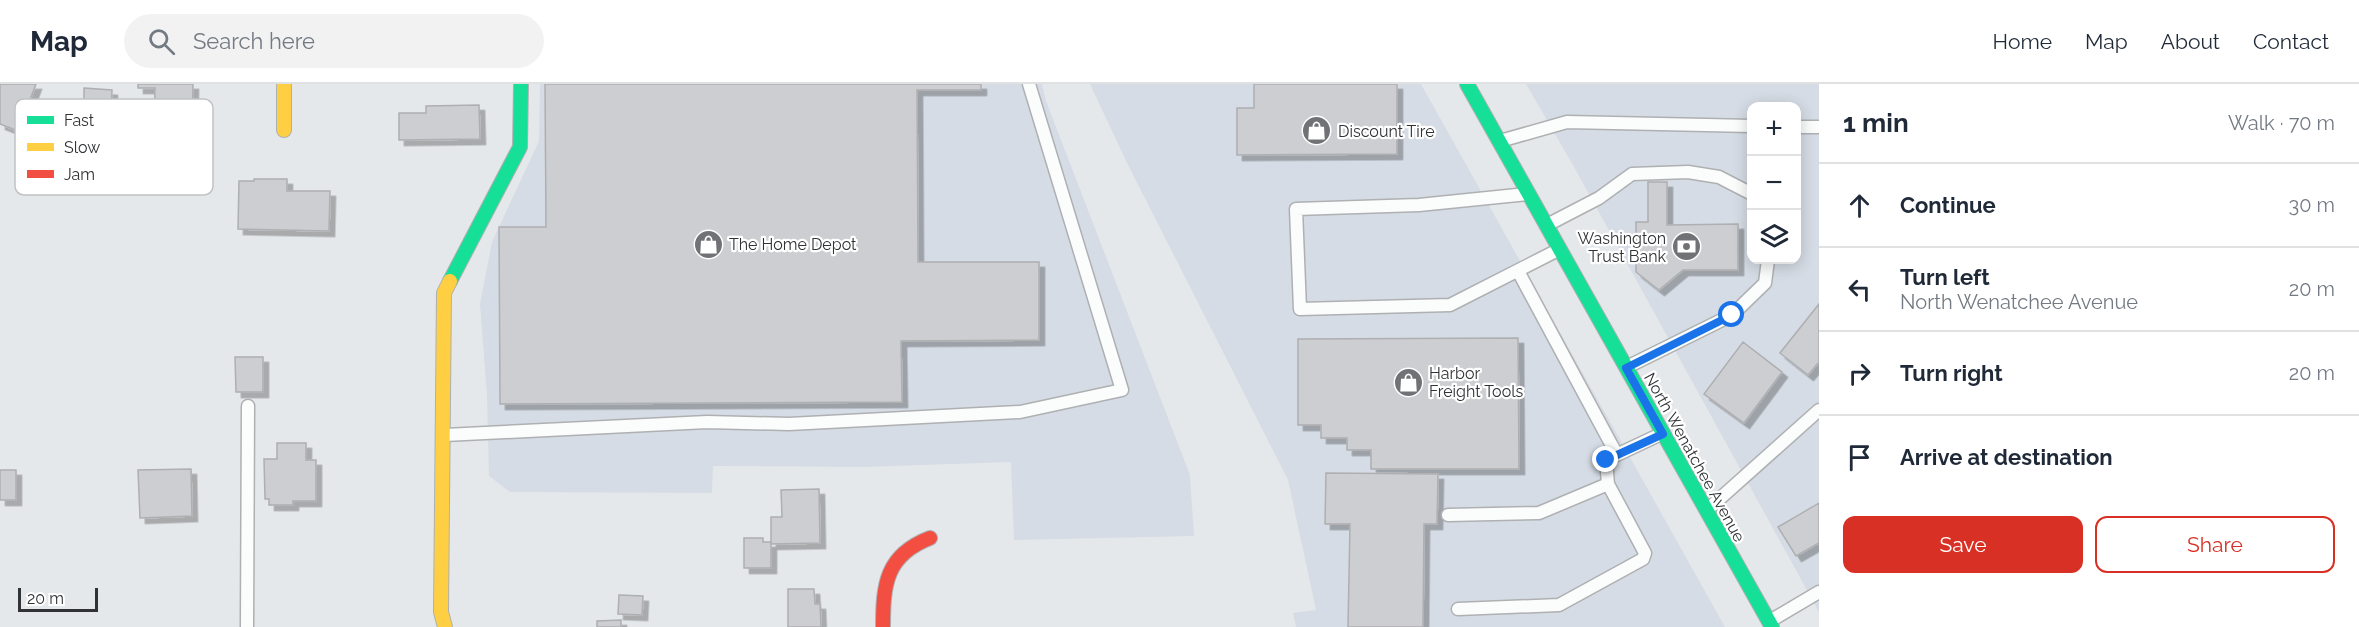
<!DOCTYPE html>
<meta charset="utf-8">
<style>
body{margin:0;font-family:Raleway,sans-serif;background:#f2f2f3;color:#1f2937}
.controls{position:absolute;right:18px;top:18px;display:grid;overflow:hidden;border-radius:12px;box-shadow:0 3px 15px #0003}
.controls button{width:54px;height:54px;display:grid;place-items:center;padding:0;border:0;border-bottom:2px solid #e0e1e3;background:#fff;color:#1f2937;font:30px sans-serif}
.scale{position:absolute;left:18px;bottom:15px;width:80px;box-sizing:border-box;padding-left:6px;border:3px solid #313235;border-top:0;font-size:16px;line-height:21px;white-space:nowrap;color:#313235;-webkit-text-stroke:4px #fff;paint-order:stroke}
.stop{position:absolute;width:18px;height:18px;margin:-14px;border:4px solid #1a73e8;border-radius:50%;background:#fff}
.stop.end{background:#1a73e8;border-color:#fff;box-shadow:0 2px 6px #0008}
.list{margin:0;padding:0;list-style:none}
h2{display:flex;justify-content:space-between;align-items:center;height:78px;margin:0;padding:0 24px;font-size:26px}
h2 small{font-size:20px;font-weight:400;color:#747a83}
.list li{display:grid;grid-template-columns:39px 1fr auto;gap:18px;align-items:center;box-sizing:border-box;height:84px;padding:0 24px;border-top:2px solid #e0e1e3}
.list b{display:block;font-size:22px;white-space:nowrap}
.list p{margin:0;font-size:20px;white-space:nowrap;color:#747a83}
.list em{font-size:20px;font-style:normal;color:#747a83}
.actions{display:flex;gap:12px;padding:18px 24px}
.actions a{flex:1;padding:14px 0;border:2px solid #d93025;border-radius:12px;text-align:center;font-size:21px;color:#d93025}
.actions .main{background:#d93025;color:#fff}
.icon{flex:none;width:33px;height:33px;fill:none;stroke:currentColor;stroke-width:2;stroke-linecap:round;stroke-linejoin:round}
.map{position:relative;flex:none;width:1819px;height:543px;overflow:hidden}
header{display:flex;align-items:center;gap:36px;box-sizing:border-box;height:84px;padding:0 30px;background:#fff;border-bottom:2px solid #e0e1e3}
header strong{font-size:28px}
nav{display:flex;gap:33px;margin-inline-start:auto;font-size:21px}
.search{width:420px;height:54px;background:#f2f2f3;display:flex;align-items:center;gap:15px;box-sizing:border-box;padding:0 21px;border-radius:33px;color:#747a83;font-size:22px}
main{display:flex}
aside{flex:1;background:#fff}
.map>svg:first-child{display:block}
.built{fill:#d6dce5;fill-rule:evenodd}
.building{fill:#cdced1;stroke:#aeafb1;stroke-width:1.5;filter:url(#shadow)}
.lines{fill:none;stroke-linecap:round;stroke-linejoin:round}
.lane-casing{stroke:#aeb0b2;stroke-width:15}
.fast-casing{stroke:#aeb0b2;stroke-width:16}
.slow-casing{stroke:#aeb0b2;stroke-width:16}
.jam-casing{stroke:#aeb0b2;stroke-width:16}
.lane{stroke:#fbfcfc;stroke-width:12}
.fast{stroke:#16e098;stroke-width:14}
.slow{stroke:#ffcf43;stroke-width:14}
.jam{stroke:#f24e42;stroke-width:14}
.route{stroke:#1a73e8;stroke-width:8}
.labels{text-anchor:middle;stroke-width:4.5;stroke-linejoin:round;paint-order:stroke}
.poi-label{font-size:16px;fill:#313235;stroke:#fff;text-anchor:start}
.street-label{font-size:16px;fill:#313235;stroke:#fff}
.key{fill:#fff;stroke:#c1c2c2;stroke-width:1.5}
.key-label{font-size:16px;fill:#313235}
</style>
<header>
<strong>Map</strong>
<div class="search"><svg class="icon" aria-label="search" viewBox="0 0 24 24"><circle cx="10" cy="10" r="6"/><path d="M15 15l6 6"/></svg>Search here</div>
<nav><a>Home</a><a>Map</a><a>About</a><a>Contact</a></nav>
</header>
<main>
<div class="map">
<svg width="1819" height="543" viewBox="0 0 1819 543">
<defs>
<filter id="shadow"><feDropShadow dx="5.5" dy="5.5" stdDeviation="0" flood-color="#0004"/></filter>
</defs>
<rect width="100%" height="100%" fill="#e5e8eb"/>
<path class="built" d="M540,0H1042L1046,17L1190,391L1194,452L1014,456L1011,378L864,383L713,382L712,409L510,408L489,392L487,312L480,220L492,158L539,57Z
M1090,0H1421L1725,543H1296L1293,529L1316,526L1288,396L1127,79Z
M1526,0H1819V528L1574,83ZM1752,22H1796V176H1752Z"/>
<path class="building" d="M0,0H36L25,29L38,34L31,52L0,40Z
M138,0H193L192,51L154,50L155,4H138Z
M545,0H981V6H917L918,178H1039V256L901,257L902,318L500,320L499,143H546Z
M1254,0H1397V70L1237,71V24H1254Z
M84,4L112,6L110,58L73,56L74,23L84,24Z
M479,21L480,55L399,56V29H426V22Z
M254,95H287V107H330L329,147L238,145L239,97H254Z
M1648,98H1667V141L1738,140V186H1683L1659,206L1636,188V138H1648Z
M1819,220V278L1808,291L1780,269Z
M1518,254L1519,385H1371V366H1347V354H1321V341H1298V255Z
M1743,258L1782,288L1744,339L1704,310Z
M235,273H263V308H236Z
M277,359H306V376H316V417H293V421H269V415H265L264,375H277Z
M191,385L192,432L140,434L138,386Z
M0,386H16V416H0Z
M1326,389L1438,390L1437,440H1424L1423,543H1348L1350,440H1325Z
M819,405L820,459L771,460V433H782L781,406Z
M1819,419V459L1796,472L1778,443Z
M744,454H763V458H771V484H744Z
M788,505H814L815,520H820L821,543H788Z
M619,511L643,512L642,531L618,530Z
M621,536V543H597V537Z"/>
<g class="lines">
<defs>
<path id="lane" d="M1796,43H1819
M1500,57L1567,38L1752,42
M1527,110L1419,121L1296,125L1300,225L1450,221L1558,166
M1547,141L1599,114L1632,90L1688,88L1719,93L1752,110
M1518,187L1617,371
M1627,283L1732,231L1765,199L1768,176
M445,351L707,338L789,340L1020,328L1122,306L1029,0
M1707,426L1819,326
M1448,431L1539,429L1608,400L1606,376L1661,350
M1458,525L1559,521L1643,475L1645,469L1608,400
M1770,537L1819,508
M247,543L248,322"/>
<path id="fast" d="M1467,0L1772,543
M450,197L520,63L521,0"/>
<path id="slow" d="M284,0V46
M445,543L441,528L444,209L450,197"/>
<path id="jam" d="M883,543C883,500 886,471 930,454"/>
</defs>
<use href="#lane" class="lane-casing"/>
<use href="#fast" class="fast-casing"/>
<use href="#slow" class="slow-casing"/>
<use href="#jam" class="jam-casing"/>
<use href="#lane" class="lane"/>
<use href="#fast" class="fast"/>
<use href="#slow" class="slow"/>
<use href="#jam" class="jam"/>
</g>
<g class="lines">
<path class="route" d="M1606,376L1663,350L1626,284L1732,231"/>
</g>
<defs>
<symbol id="shop-disc" viewBox="-11 -11 22 22"><circle r="9.5" fill="#707275" stroke="#fff"/><path d="M-5-2.5h2.3a2.7 3.5 0 0 1 5.4 0H5L5.5 6h-11ZM-1.5-2.5h3a1.5 2.3 0 0 0-3 0Z" fill="#fff"/></symbol>
<symbol id="bank-disc" viewBox="-11 -11 22 22"><circle r="9.5" fill="#707275" stroke="#fff"/><path d="M-6-4H6V4H-6ZM0-2.3a2.3 2.3 0 1 0 0 4.6a2.3 2.3 0 1 0 0-4.6Z" fill="#fff"/></symbol>
</defs>
<g fill-rule="evenodd">
<use href="#shop-disc" x="1300" y="30" width="33" height="33"/>
<use href="#shop-disc" x="692" y="144" width="33" height="33"/>
<use href="#bank-disc" x="1670" y="146" width="33" height="33"/>
<use href="#shop-disc" x="1392" y="282" width="33" height="33"/>
</g>
<g class="labels">
<g class="poi-label">
<text x="1338" y="53">Discount Tire</text>
<text x="1666" y="160" text-anchor="end">Washington<tspan x="1666" dy="18">Trust Bank</tspan></text>
<text x="729" y="166">The Home Depot</text>
<text x="1429" y="295">Harbor<tspan x="1429" dy="18">Freight Tools</tspan></text>
</g>
<g class="street-label">
<text transform="translate(1695 373) rotate(61)" y="6">North Wenatchee Avenue</text>
</g>
</g>
<rect x="15" y="15" width="198" height="96" rx="9" class="key"/>
<rect x="27" y="32" width="27" height="8" fill="#16e098"/>
<rect x="27" y="59" width="27" height="8" fill="#ffcf43"/>
<rect x="27" y="86" width="27" height="8" fill="#f24e42"/>
<g class="key-label">
<text x="64" y="42">Fast</text>
<text x="64" y="69">Slow</text>
<text x="64" y="96">Jam</text>
</g>
</svg>
<div class="controls">
<button>+</button>
<button>−</button>
<button><svg class="icon" aria-label="layers" viewBox="0 0 24 24"><path d="M12 4l9 5-9 5-9-5zM3 14l9 5 9-5"/></svg></button>
</div>
<div class="scale">20 m</div>
<div class="stop" style="left:1732px;top:231px"></div>
<div class="stop end" style="left:1606px;top:376px"></div>
</div>
<aside>
<h2>1 min<small>Walk · 70 m</small></h2>
<ul class="list">
<li><svg class="icon" aria-label="ahead" viewBox="0 0 24 24"><path d="M12 20V5M6 11l6-6 6 6"/></svg><div><b>Continue</b></div><em>30 m</em></li>
<li><svg class="icon" aria-label="left" viewBox="0 0 24 24"><path d="M17 20v-9H6M10 6l-5 5 5 5"/></svg><div><b>Turn left</b><p>North Wenatchee Avenue</p></div><em>20 m</em></li>
<li><svg class="icon" aria-label="right" viewBox="0 0 24 24"><path d="M7 20v-9h11M14 6l5 5-5 5"/></svg><div><b>Turn right</b></div><em>20 m</em></li>
<li><svg class="icon" aria-label="arrive" viewBox="0 0 24 24"><path d="M6 21V4h12l-3 4 3 4H6"/></svg><div><b>Arrive at destination</b></div></li>
</ul>
<div class="actions"><a class="main">Save</a><a>Share</a></div>
</aside>
</main>
